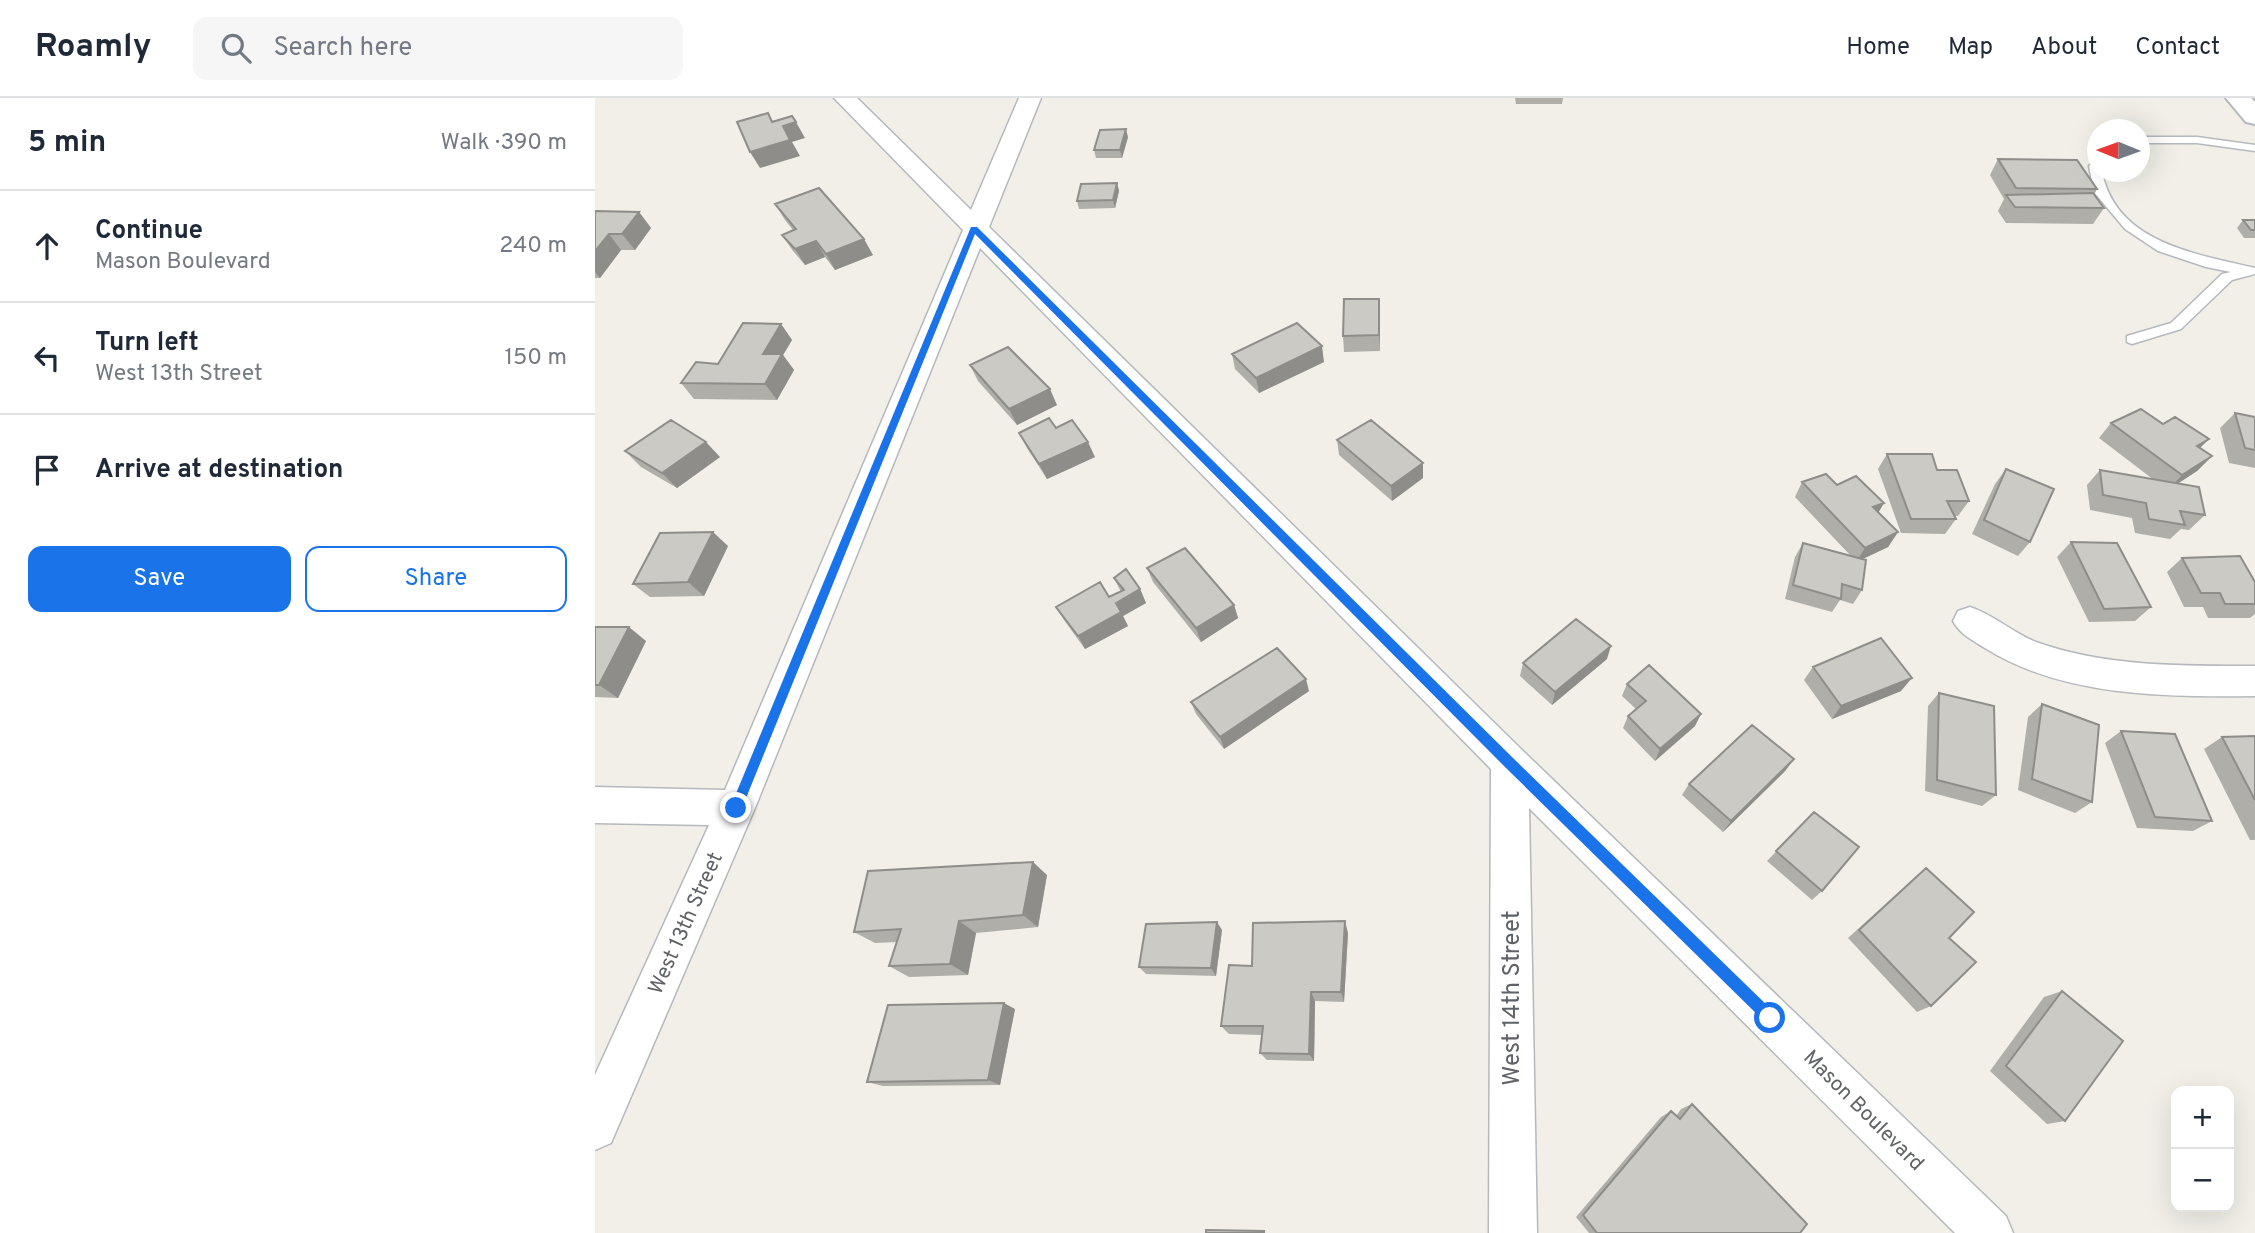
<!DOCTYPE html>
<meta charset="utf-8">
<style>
body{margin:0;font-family:Overpass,sans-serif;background:#f6f6f7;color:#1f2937}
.controls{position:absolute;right:21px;bottom:21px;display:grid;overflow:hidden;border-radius:14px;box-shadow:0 7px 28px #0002}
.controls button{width:63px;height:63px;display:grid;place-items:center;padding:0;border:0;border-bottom:2px solid #e0e1e3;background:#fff;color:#1f2937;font:35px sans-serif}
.compass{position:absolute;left:1492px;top:21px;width:63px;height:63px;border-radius:50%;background:#fff;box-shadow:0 7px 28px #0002;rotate:271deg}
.stop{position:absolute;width:21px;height:21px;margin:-16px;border:5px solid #1a73e8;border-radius:50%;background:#fff}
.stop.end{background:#1a73e8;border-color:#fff;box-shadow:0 2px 7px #0008}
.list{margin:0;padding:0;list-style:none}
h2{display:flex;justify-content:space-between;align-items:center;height:91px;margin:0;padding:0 28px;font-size:30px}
h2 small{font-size:23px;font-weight:400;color:#747a83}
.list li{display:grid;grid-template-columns:46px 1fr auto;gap:21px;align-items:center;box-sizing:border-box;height:112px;padding:0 28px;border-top:2px solid #e0e1e3}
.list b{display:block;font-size:26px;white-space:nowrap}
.list p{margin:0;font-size:23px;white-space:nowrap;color:#747a83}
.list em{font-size:23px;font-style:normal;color:#747a83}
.actions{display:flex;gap:14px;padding:21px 28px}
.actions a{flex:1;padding:16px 0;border:2px solid #1a73e8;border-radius:14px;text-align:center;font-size:24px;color:#1a73e8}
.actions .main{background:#1a73e8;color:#fff}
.icon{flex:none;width:38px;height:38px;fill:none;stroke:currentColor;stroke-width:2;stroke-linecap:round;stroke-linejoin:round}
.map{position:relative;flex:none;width:1660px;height:1135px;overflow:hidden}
header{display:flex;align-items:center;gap:42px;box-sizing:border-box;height:98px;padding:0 35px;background:#fff;border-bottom:2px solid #e0e1e3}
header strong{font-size:33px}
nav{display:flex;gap:38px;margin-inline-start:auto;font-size:24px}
.search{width:490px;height:63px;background:#f6f6f7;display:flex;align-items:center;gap:18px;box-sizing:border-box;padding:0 24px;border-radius:14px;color:#747a83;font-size:26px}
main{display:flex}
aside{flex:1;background:#fff}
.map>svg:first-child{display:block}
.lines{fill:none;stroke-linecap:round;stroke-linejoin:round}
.service-casing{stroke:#b5b8bc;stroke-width:3}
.minor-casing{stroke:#b5b8bc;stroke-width:3}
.tertiary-casing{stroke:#b5b8bc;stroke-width:4}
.service{fill:#fff;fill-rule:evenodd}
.minor{fill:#fff;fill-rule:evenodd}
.tertiary{fill:#fff;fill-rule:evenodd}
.wall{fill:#afaea9}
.shaded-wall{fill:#8f8d8a}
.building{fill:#cccac5;stroke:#8f8d8a;stroke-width:2}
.route{fill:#1a73e8}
.labels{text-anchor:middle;stroke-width:5;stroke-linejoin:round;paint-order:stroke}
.street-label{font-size:21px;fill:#5f6368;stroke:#fff}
.near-street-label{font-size:24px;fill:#5f6368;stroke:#fff}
</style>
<header>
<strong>Roamly</strong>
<div class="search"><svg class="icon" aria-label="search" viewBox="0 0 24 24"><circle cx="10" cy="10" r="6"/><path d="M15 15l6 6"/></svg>Search here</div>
<nav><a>Home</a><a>Map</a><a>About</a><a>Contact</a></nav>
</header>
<main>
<aside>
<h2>5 min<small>Walk · 390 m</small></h2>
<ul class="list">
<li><svg class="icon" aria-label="ahead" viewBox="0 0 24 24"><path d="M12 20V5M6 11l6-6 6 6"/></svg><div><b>Continue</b><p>Mason Boulevard</p></div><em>240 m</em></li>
<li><svg class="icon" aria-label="left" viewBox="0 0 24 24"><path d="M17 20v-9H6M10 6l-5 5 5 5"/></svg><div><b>Turn left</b><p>West 13th Street</p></div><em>150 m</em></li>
<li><svg class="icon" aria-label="arrive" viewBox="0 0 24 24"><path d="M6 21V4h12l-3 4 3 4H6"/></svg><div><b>Arrive at destination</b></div></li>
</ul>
<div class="actions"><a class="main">Save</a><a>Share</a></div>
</aside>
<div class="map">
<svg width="1660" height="1135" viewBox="0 0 1660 1135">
<rect width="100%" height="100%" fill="#f1efe8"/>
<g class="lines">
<defs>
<path id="service" d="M1545,39H1602L1660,47V53L1602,45H1545Z
M1503,62V74H1507C1521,145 1601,156 1660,170V176L1637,182L1586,231L1537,246L1532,244V238L1576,225L1627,176L1636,174L1611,169L1563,153L1530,131L1499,94L1494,68Z"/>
<path id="minor" d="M239,0H262L376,112L424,0H446L394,129L928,653L1411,1118L1418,1135H1360L934,710L942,1135H894L896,671L385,150L160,710L16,1045L0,1052V977L114,727L0,725V689L130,692L368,132Z
M1375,509C1399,517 1418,535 1441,544C1510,569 1588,568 1660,568V598C1571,599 1468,599 1390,550C1377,542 1365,536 1358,523L1363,513Z"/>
<path id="tertiary" d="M1631,0H1656L1660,4V26L1651,24Z"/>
</defs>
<use href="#service" class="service-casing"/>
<use href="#minor" class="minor-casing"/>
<use href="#tertiary" class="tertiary-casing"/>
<use href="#service" class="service"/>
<use href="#minor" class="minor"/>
<use href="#tertiary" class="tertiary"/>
</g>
<path class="wall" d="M920,0H968L967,6H921Z
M533,39L527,60H501L499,52Z
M1403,61L1502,91L1499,97L1509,110L1498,126L1411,125L1403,113L1409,101L1395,77Z
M522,85L524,93L520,110L484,111L482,103Z
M180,106L278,157L240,172L230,159L210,167L198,153L187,137L198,132L190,122Z
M0,113L44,114L56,130L40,152H26L5,180H0Z
M1648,122H1660V140H1649L1642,130Z
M784,201L785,253L749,254L748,238Z
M186,226L197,242L188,257L199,272L182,302L99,301L86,285L123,266Z
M637,256L729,264L664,295L640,271Z
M375,267L462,307L422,327L383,283Z
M1640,315L1660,319V370L1634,365L1625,330Z
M1516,325L1605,350L1617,358L1602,373L1582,386L1610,417L1594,432L1586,431L1575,441L1540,435L1537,420L1495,412L1492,387L1505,372L1559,382L1504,340Z
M461,330L500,359L452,381L432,350L424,335Z
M742,342L828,365V380L797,403L744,357Z
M30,353L125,359L82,390L46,369Z
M1292,356L1342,372L1374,403L1363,418H1359L1361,421L1350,436L1306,435L1283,371Z
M1411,371L1435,444L1423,458L1377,436L1400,386Z
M1207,384L1242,387L1289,405L1283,415L1303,434L1293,449L1268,461L1267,492L1258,506L1245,502L1237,514L1190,501L1200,459L1208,445L1255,457L1200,399Z
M1476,444L1556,509L1540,523L1494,524L1462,459Z
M133,448L109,498L55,499L38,486Z
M1587,460L1660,484V516L1655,520H1613L1608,509H1589L1572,474Z
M552,470L639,507L643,520L606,544L558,484Z
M519,480L545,491L551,505L528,518L533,528L490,551L469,522L461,509L514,499L526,494Z
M0,529L51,543L23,600L0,599Z
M1012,561L957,607L925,578L928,565Z
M1218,569L1306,593L1237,621L1209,582Z
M1032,586L1100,628L1060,663L1028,630L1033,618L1041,611L1027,598Z
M714,593L629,651L601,616L596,604Z
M1344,595L1401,697L1387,708L1330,693L1333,608Z
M1447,606L1497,704L1480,715L1423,692L1433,619Z
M1526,633L1617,723L1598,733L1542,730L1510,645Z
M1660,638V742H1655L1609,651L1627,639Z
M1199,661L1190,673L1128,734L1087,697L1094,686Z
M1219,714L1227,793L1217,802L1172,763Z
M1331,770L1354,840L1336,908L1322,914L1253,840L1319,780Z
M452,777L443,829L381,835L373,877L314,879L294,868L302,844L280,845L259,834Z
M627,832L621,878L551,876L544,869Z
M753,835L749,904L720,903L719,963L672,962L665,955L667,937L634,936L626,928L657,868Z
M1467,893L1470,1023L1452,1026L1395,973L1449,899Z
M420,911L405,987L288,988L272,984Z
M1097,1006L1205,1135H994L981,1119L1066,1019L1076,1013L1081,1018L1086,1011Z"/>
<path class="shaded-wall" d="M201,24L210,40L197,44L205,58L165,70L155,54L188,28Z
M531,31L533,39L527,60L525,52Z
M522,85L524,93L520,110L518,102Z
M44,114L56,130L40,152L27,136Z
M14,136L26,152L5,180L0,174V153Z
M269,141L278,157L240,172L231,156Z
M221,143L230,159L210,167L200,151Z
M784,201L785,217V253L784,237Z
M186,226L197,242L188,257L199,272L182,302L170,286L168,256Z
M727,248L729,264L664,295L661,280Z
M455,291L462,307L422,327L414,311Z
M1614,341L1599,356L1602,348Z
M111,344L125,359L82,390L67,375Z
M493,344L500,359L452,381L444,366Z
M1617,358L1602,373L1573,392L1587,377Z
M828,365V380L797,403L796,388Z
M1289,405L1280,420L1278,409Z
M118,434L133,448L109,498L93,484Z
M1303,434L1293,449L1261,464L1270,450Z
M545,491L551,505L528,518L533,528L490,551L483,538L521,505Z
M639,507L643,520L606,544L601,530Z
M34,529L51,543L23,600L4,587Z
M1016,548L1012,561L957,607L960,594Z
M1317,580L1306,593L1237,621L1246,608Z
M711,581L714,593L629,651L625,639Z
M1106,616L1100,628L1060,663L1065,651Z
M1199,661L1190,673L1128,734L1136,723Z
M438,764L452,777L443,829L428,817Z
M364,823L381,835L373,877L355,866Z
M750,823L753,835L749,904L746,894Z
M622,824L627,832L621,878L616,870Z
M716,894L720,903L719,963L714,956Z
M409,905L420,911L405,987L393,982Z"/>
<path class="building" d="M173,15L177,24L197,18L201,24L188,28L195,42L155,54L142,24Z
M531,31L525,52H499L505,32Z
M1403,61L1482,62L1502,91L1421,90Z
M522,85L518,102L482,103L486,86Z
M224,90L269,141L231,156L221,143L200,151L187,137L201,131L180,106Z
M1498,95L1509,110L1420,109L1411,97Z
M0,113L44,114L27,136H14L0,153Z
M1648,122H1660V132H1656Z
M749,201H784V237L748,238Z
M148,225L186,226L168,256H187L170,286L86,285L101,264L123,266Z
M702,225L727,248L661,280L637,256Z
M413,249L455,291L414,311L375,267Z
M1546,311L1568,326L1580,319L1614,341L1602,348L1617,358L1587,377L1516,325Z
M1640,315L1660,319V352L1650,350Z
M454,320L461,330L477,322L493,344L444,366L424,335Z
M76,322L111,344L67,375L30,353Z
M776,322L828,365L796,388L742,342Z
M1292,356H1337L1342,372H1362L1374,403H1352L1361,421H1316Z
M1411,371L1459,391L1435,444L1389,422Z
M1505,372L1604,389L1610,417L1585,413L1590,427L1554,421L1551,405L1508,397Z
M1231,376L1242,387L1261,378L1289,405L1278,409L1303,434L1270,450L1207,384Z
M118,434L93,484L38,486L65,435Z
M1476,444L1522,445L1556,509L1509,511Z
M1208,445L1271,462L1267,492L1247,486L1246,501L1198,487Z
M590,450L639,507L601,530L552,470Z
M1645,458L1660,484V506H1630L1625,495H1606L1587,460Z
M531,471L545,491L521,505L526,514L483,538L461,509L505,484L514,499L529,492L519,480Z
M981,521L1016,548L960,594L928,565Z
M0,529H34L4,587H0Z
M1286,540L1317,580L1246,608L1218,569Z
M682,550L711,581L625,639L596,604Z
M1054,567L1106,616L1065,651L1033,618L1051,603L1032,586Z
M1344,595L1399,608L1401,697L1342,682Z
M1447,606L1504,627L1497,704L1437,681Z
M1157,627L1199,661L1136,723L1094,686Z
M1526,633L1580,636L1617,723L1560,719Z
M1660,638V702L1627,639Z
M1219,714L1264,749L1227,793L1181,753Z
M438,764L428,817L364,823L355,866L294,868L306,831L259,834L273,773Z
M1331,770L1379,814L1354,840L1381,864L1336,908L1264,832Z
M750,823L746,894H716L714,956L665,955L668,928H626L634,867L657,868L658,825Z
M622,824L616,870L544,869L551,826Z
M1467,893L1528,943L1470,1023L1411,968Z
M409,905L393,982L272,984L293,907Z
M1097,1006L1212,1126L1205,1135H1002L988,1117L1076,1013L1085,1021Z
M611,1132L669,1133V1135H611Z"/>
<path class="route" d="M376,129H382L919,661L1180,915V925H1171L910,669L380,136L147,710L145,714H136L135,710Z"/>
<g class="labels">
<g class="street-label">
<text transform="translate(90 825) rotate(-66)" y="7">West 13th Street</text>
<text transform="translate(1269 1012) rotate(45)" y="7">Mason Boulevard</text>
</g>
<g class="near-street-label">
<text transform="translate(916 900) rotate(-90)" y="8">West 14th Street</text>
</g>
</g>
</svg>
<div class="controls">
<button>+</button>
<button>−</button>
</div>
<svg class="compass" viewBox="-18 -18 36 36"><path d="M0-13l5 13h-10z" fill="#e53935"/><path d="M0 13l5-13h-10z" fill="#747a83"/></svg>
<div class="stop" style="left:1175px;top:920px"></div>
<div class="stop end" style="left:141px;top:710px"></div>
</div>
</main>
